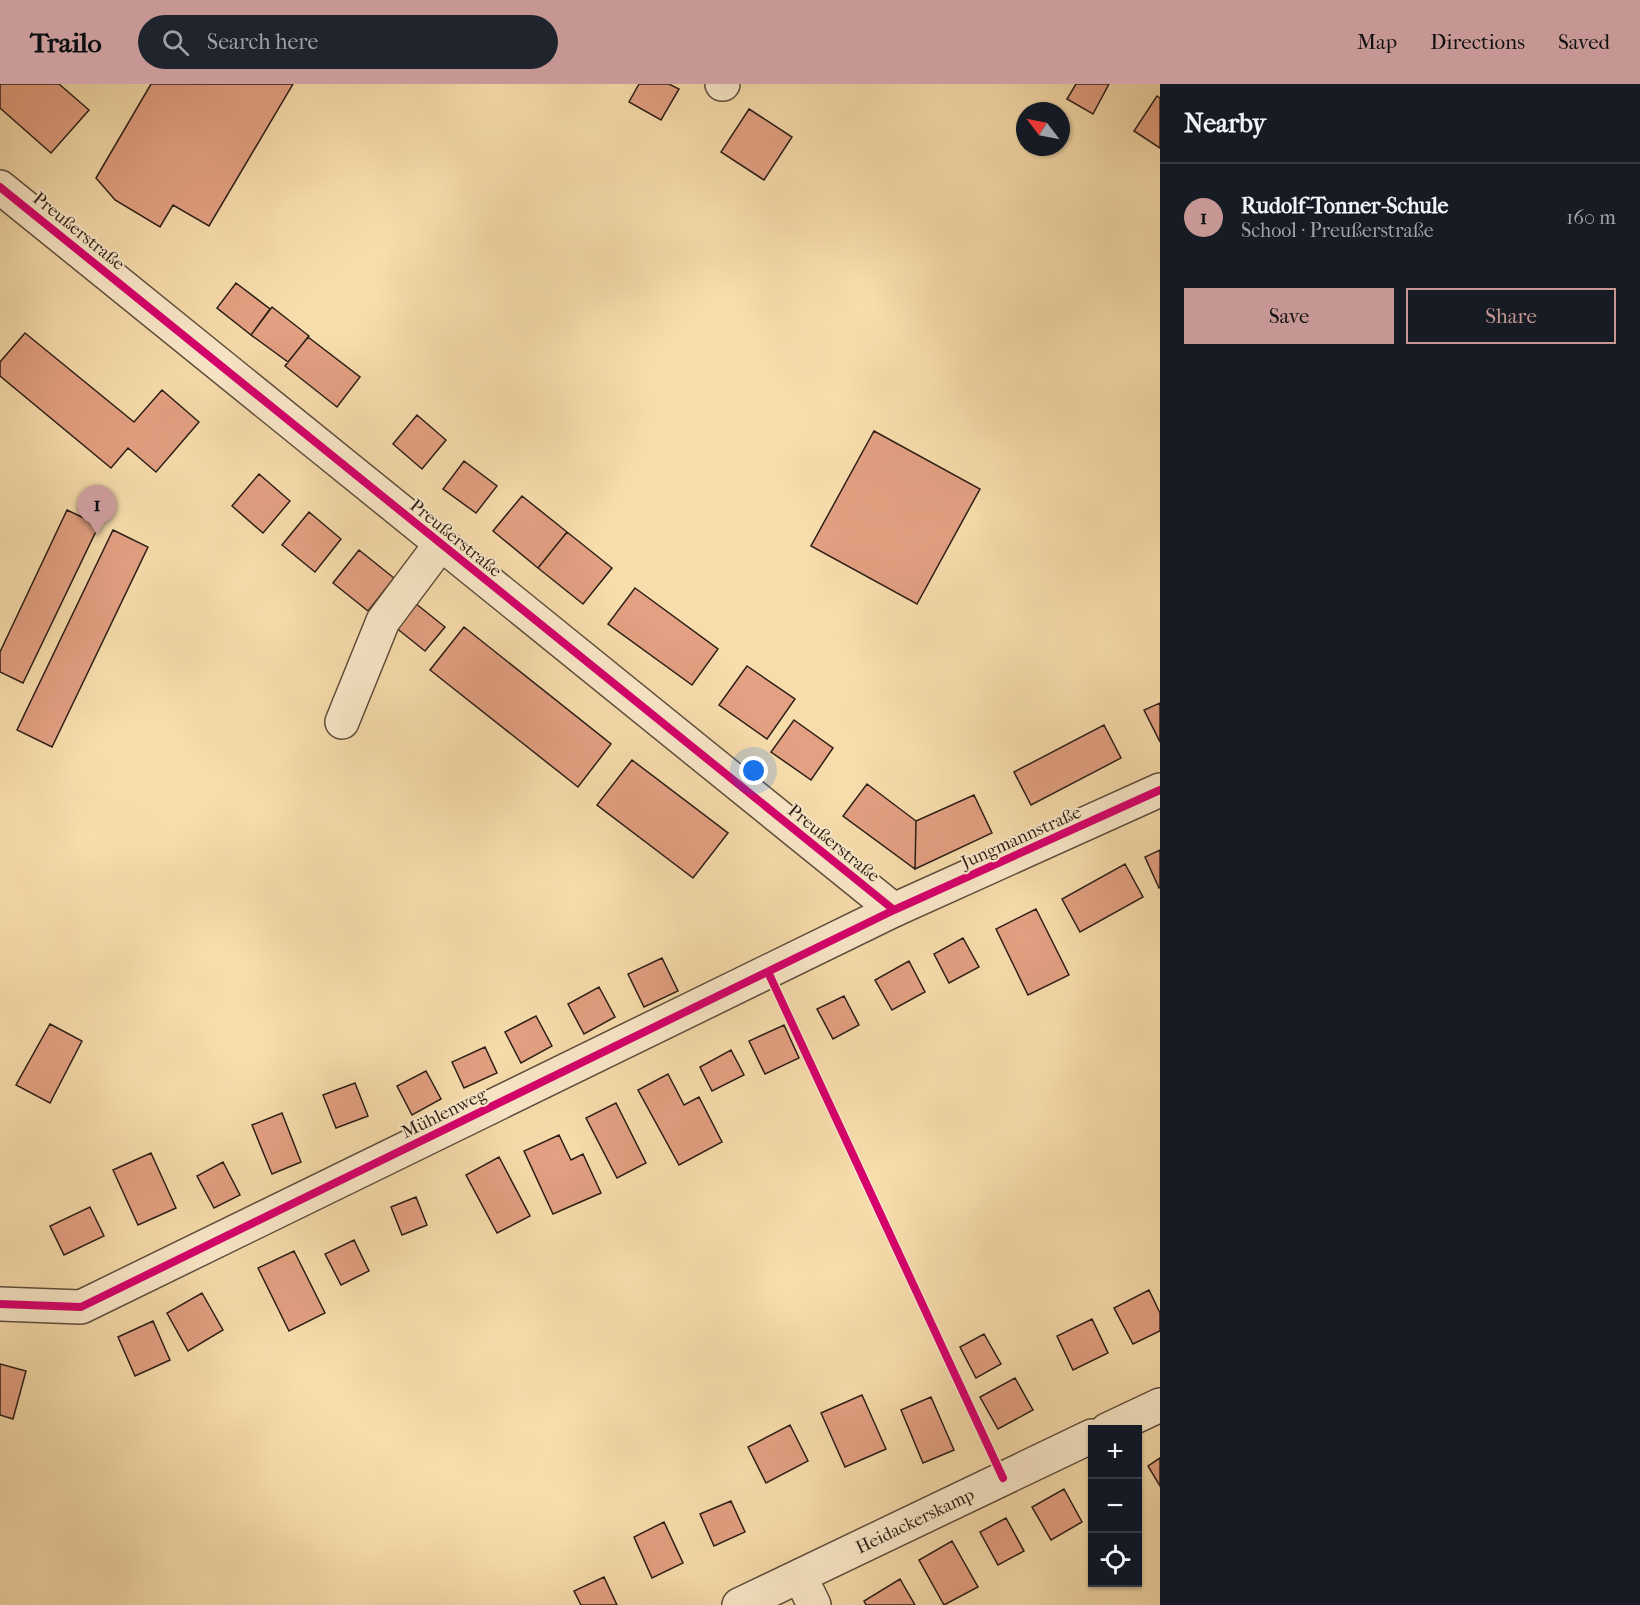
<!DOCTYPE html>
<meta charset="utf-8">
<style>
body{margin:0;font-family:"IM FELL French Canon",serif;background:#20242c;color:#f1f3f6}
.controls{position:absolute;right:18px;bottom:18px;display:grid;overflow:hidden;border-radius:0px;box-shadow:0 2px 4px #0004}
.controls button{width:54px;height:54px;display:grid;place-items:center;padding:0;border:0;border-bottom:2px solid #363941;background:#171b24;color:#f1f3f6;font:30px sans-serif}
.compass{position:absolute;left:1016px;top:18px;width:54px;height:54px;border-radius:50%;background:#171b24;box-shadow:0 2px 4px #0004;rotate:302deg}
.you{position:absolute;left:754px;top:687px;width:21px;height:21px;margin:-15px;border:4px solid #fff;border-radius:50%;background:#1a73e8;box-shadow:0 0 0 9px #1a73e833}
.badge{display:grid;place-items:center;width:39px;height:39px;border-radius:50%;background:#c59692;color:#111;font-size:20px;font-weight:700}
.pin{position:absolute;translate:-50% -50px;filter:drop-shadow(0 2px 3px #0008)}
.pin::after{content:'';position:absolute;top:32px;width:21px;height:18px;background:inherit;clip-path:polygon(0 0,100% 0,50% 100%)}
.list{margin:0;padding:0;list-style:none}
h2{display:flex;justify-content:space-between;align-items:center;height:78px;margin:0;padding:0 24px;font-size:26px}
h2 small{font-size:20px;font-weight:400;color:#9ea1a6}
.list li{display:grid;grid-template-columns:39px 1fr auto;gap:18px;align-items:center;box-sizing:border-box;height:108px;padding:0 24px;border-top:2px solid #363941}
.list b{display:block;font-size:22px;white-space:nowrap}
.list p{margin:0;font-size:20px;white-space:nowrap;color:#9ea1a6}
.list em{font-size:20px;font-style:normal;color:#9ea1a6}
.actions{display:flex;gap:12px;padding:18px 24px}
.actions a{flex:1;padding:14px 0;border:2px solid #c59692;border-radius:0px;text-align:center;font-size:21px;color:#c59692}
.actions .main{background:#c59692;color:#111}
.icon{flex:none;width:33px;height:33px;fill:none;stroke:currentColor;stroke-width:2;stroke-linecap:round;stroke-linejoin:round}
.map{position:relative;flex:none;width:1160px;height:1521px;overflow:hidden}
header{display:flex;align-items:center;gap:36px;box-sizing:border-box;height:84px;padding:0 30px;background:#c59692;color:#111}
header strong{font-size:28px}
nav{display:flex;gap:33px;margin-inline-start:auto;font-size:21px}
.search{width:420px;height:54px;background:#20242c;display:flex;align-items:center;gap:15px;box-sizing:border-box;padding:0 21px;border-radius:33px;color:#9ea1a6;font-size:22px}
main{display:flex}
aside{flex:1;background:#171b24}
.map>svg:first-child{display:block}
.building{fill:#e3a082;stroke:#2b1e16;stroke-width:1.5}
.lines{fill:none;stroke-linecap:round;stroke-linejoin:round}
.minor-casing{stroke:#5e4e3c;stroke-width:36}
.minor{stroke:#fae8c9;stroke-width:33}
.cycleway-casing{stroke:#fae8c9;stroke-width:11}
.cycleway{stroke:#d6006c;stroke-width:8}
.labels{text-anchor:middle;stroke-width:4.5;stroke-linejoin:round;paint-order:stroke}
.street-label{font-size:18px;fill:#2b1e16;stroke:#fae8c9}
</style>
<header>
<strong>Trailo</strong>
<div class="search"><svg class="icon" aria-label="search" viewBox="0 0 24 24"><circle cx="10" cy="10" r="6"/><path d="M15 15l6 6"/></svg>Search here</div>
<nav><a>Map</a><a>Directions</a><a>Saved</a></nav>
</header>
<main>
<div class="map">
<svg width="1160" height="1521" viewBox="0 0 1160 1521">
<rect width="100%" height="100%" fill="#f7dcac"/>
<filter id="stains"><feTurbulence type="fractalNoise" baseFrequency=".00333" numOctaves="4"/><feColorMatrix values="0 0 0 0 .2 0 0 0 0 .09 0 0 0 0 .02 0 0 0 .5 -.17"/></filter>
<radialGradient id="worn" r=".72"><stop offset=".6" stop-color="#630" stop-opacity="0"/><stop offset="1" stop-color="#630" stop-opacity=".3"/></radialGradient>
<path class="building" d="M0,0H59L89,26L51,69L0,24Z
M151,0H293L209,142L173,121L160,143L115,116L96,94Z
M639,0H669L679,5L661,36L629,18Z
M1076,0H1109L1093,30L1067,15Z
M1157,12L1160,14V64L1134,47Z
M749,25L792,53L764,96L721,68Z
M236,199L270,225L251,251L217,224Z
M272,223L309,252L288,278L251,251Z
M25,249L134,338L162,306L199,338L156,388L128,364L111,384L0,292V278Z
M308,253L360,293L337,323L285,282Z
M417,331L446,356L422,385L393,360Z
M874,347L980,405L917,520L811,462Z
M464,377L497,402L476,429L443,405Z
M259,390L290,417L263,449L232,422Z
M522,412L567,448L538,484L493,447Z
M67,426L99,441L23,599L0,588V568Z
M309,428L341,455L315,488L282,461Z
M113,446L148,463L52,663L17,646Z
M567,448L612,484L583,520L538,484Z
M359,466L394,494L368,527L333,499Z
M635,504L718,565L692,601L608,540Z
M415,519L445,543L425,567L395,543Z
M464,543L611,660L578,703L430,586Z
M747,582L795,615L767,655L719,621Z
M1160,619V658L1144,626Z
M794,636L833,664L811,696L771,668Z
M1104,641L1121,674L1031,721L1014,688Z
M632,676L728,749L693,794L597,721Z
M867,700L916,737L915,785L843,732Z
M974,711L992,749L915,785L916,737Z
M1160,766V803L1159,804L1145,773Z
M1125,780L1143,813L1080,848L1062,815Z
M1036,825L1069,891L1028,911L996,845Z
M963,854L979,883L949,899L934,870Z
M662,874L678,907L644,923L628,890Z
M909,877L925,908L892,926L875,896Z
M599,903L615,933L584,950L568,920Z
M844,912L859,941L833,955L817,925Z
M536,932L552,962L521,979L505,948Z
M50,940L82,957L50,1019L16,1001Z
M784,941L799,974L765,990L749,957Z
M485,963L497,989L464,1004L452,978Z
M731,966L744,991L712,1007L700,983Z
M426,987L441,1015L412,1031L397,1002Z
M668,990L684,1021L699,1013L722,1058L679,1081L638,1006Z
M355,999L368,1032L336,1044L323,1011Z
M616,1019L646,1079L617,1094L586,1034Z
M282,1029L301,1078L272,1090L252,1041Z
M559,1051L571,1076L583,1070L601,1109L553,1130L524,1067Z
M151,1069L176,1124L138,1141L113,1086Z
M499,1073L530,1132L497,1149L466,1091Z
M223,1078L240,1111L214,1124L197,1092Z
M416,1113L427,1141L402,1151L391,1123Z
M90,1123L104,1152L64,1171L50,1142Z
M354,1156L369,1187L341,1201L325,1170Z
M294,1167L325,1229L289,1247L258,1184Z
M1149,1206L1160,1229V1247L1133,1260L1114,1224Z
M202,1209L223,1246L188,1267L167,1229Z
M1092,1235L1108,1269L1073,1286L1057,1252Z
M153,1237L170,1276L135,1292L118,1253Z
M984,1250L1001,1280L976,1294L960,1263Z
M0,1280L26,1287L13,1335L0,1331Z
M1015,1294L1033,1326L998,1345L980,1313Z
M862,1311L886,1365L845,1383L821,1329Z
M931,1313L954,1366L923,1379L901,1326Z
M790,1341L808,1377L766,1399L748,1363Z
M1160,1374V1402L1148,1382Z
M1064,1405L1082,1438L1051,1456L1032,1423Z
M731,1417L745,1448L714,1462L700,1430Z
M1006,1434L1024,1467L998,1481L980,1448Z
M664,1438L683,1479L652,1494L634,1453Z
M952,1457L978,1503L944,1521L919,1476Z
M604,1493L617,1521H581L574,1507Z
M900,1495L915,1521H866L864,1517Z"/>
<g class="lines">
<defs>
<g id="minor">
<path d="M722,0H723"/>
<path d="M0,103L894,826"/>
<path d="M342,638L383,537L440,461"/>
<path d="M0,1220L81,1223L894,826L1160,706"/>
<path d="M1107,1346L1160,1321"/>
<path d="M800,1492L814,1521"/>
<path id="s1" d="M739,1521L1092,1352"/>
</g>
</defs>
<use href="#minor" class="minor-casing"/>
<use href="#minor" class="minor"/>
<defs>
<path id="cycleway" d="M0,103L894,826
M768,888L1003,1394
M0,1220L81,1223L894,826L1160,706"/>
</defs>
<use href="#cycleway" class="cycleway-casing"/>
<use href="#cycleway" class="cycleway"/>
</g>
<g class="labels">
<g class="street-label">
<text transform="translate(79 147) rotate(39)" y="6">Preußerstraße</text>
<text transform="translate(456 454) rotate(39)" y="6">Preußerstraße</text>
<text transform="translate(1021 753) rotate(-24)" y="6">Jungmannstraße</text>
<text transform="translate(834 759) rotate(39)" y="6">Preußerstraße</text>
<text transform="translate(444 1029) rotate(-26)" y="6">Mühlenweg</text>
<text dy="6" stroke="none"><textPath href="#s1" startOffset="195">Heidackerskamp</textPath></text>
</g>
</g>
<rect width="100%" height="100%" filter="url(#stains)"/>
<rect width="100%" height="100%" fill="url(#worn)"/>
</svg>
<div class="controls">
<button>+</button>
<button>−</button>
<button><svg class="icon" aria-label="locate" viewBox="0 0 24 24"><circle cx="12" cy="12" r="6"/><path d="M12 2v4M12 18v4M2 12h4M18 12h4"/></svg></button>
</div>
<svg class="compass" viewBox="-18 -18 36 36"><path d="M0-13l5 13h-10z" fill="#e53935"/><path d="M0 13l5-13h-10z" fill="#9ea1a6"/></svg>
<div class="you"></div>
<div class="pin badge" style="left:97px;top:451px">1</div>
</div>
<aside>
<h2>Nearby<small></small></h2>
<ul class="list">
<li><span class="badge">1</span><div><b>Rudolf-Tonner-Schule</b><p>School · Preußerstraße</p></div><em>160 m</em></li>
</ul>
<div class="actions"><a class="main">Save</a><a>Share</a></div>
</aside>
</main>
